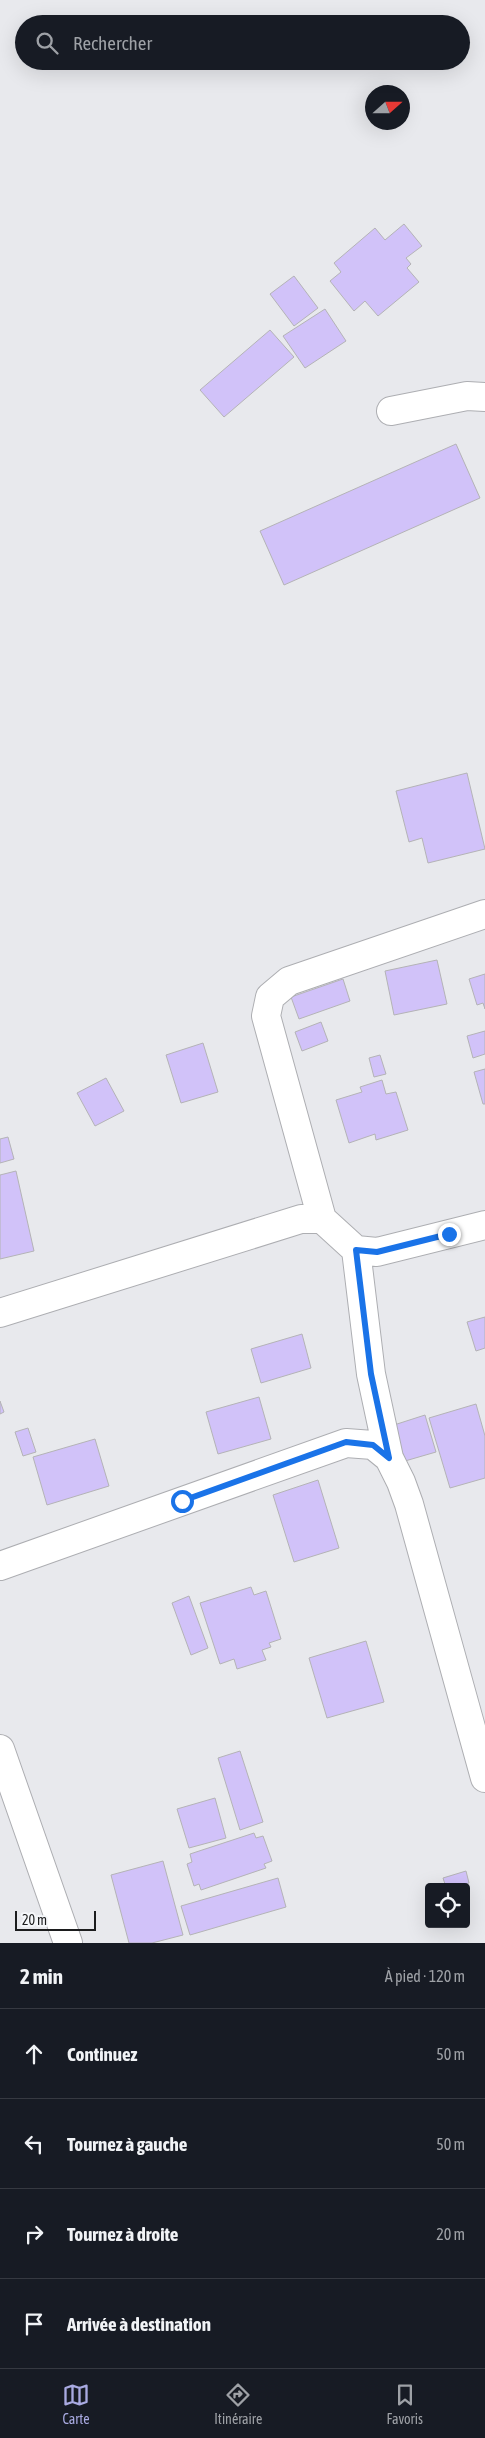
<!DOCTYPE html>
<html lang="fr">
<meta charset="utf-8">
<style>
body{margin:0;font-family:"Asap Condensed",sans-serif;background:#20242c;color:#f1f3f6}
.controls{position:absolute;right:15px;bottom:15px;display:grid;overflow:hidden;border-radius:5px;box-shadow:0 5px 20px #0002}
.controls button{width:45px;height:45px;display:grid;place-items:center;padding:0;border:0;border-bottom:1px solid #363941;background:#171b24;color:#f1f3f6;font:25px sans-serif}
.compass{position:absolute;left:365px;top:85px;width:45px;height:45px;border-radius:50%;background:#171b24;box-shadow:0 5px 20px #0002;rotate:69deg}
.scale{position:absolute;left:15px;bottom:12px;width:81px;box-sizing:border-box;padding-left:5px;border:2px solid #1c1d1e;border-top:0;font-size:14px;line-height:18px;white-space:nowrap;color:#1c1d1e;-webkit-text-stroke:4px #f5f7fa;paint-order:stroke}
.stop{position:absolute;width:15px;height:15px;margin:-11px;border:4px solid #1a73e8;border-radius:50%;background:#fff}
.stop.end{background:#1a73e8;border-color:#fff;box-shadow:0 1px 5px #0008}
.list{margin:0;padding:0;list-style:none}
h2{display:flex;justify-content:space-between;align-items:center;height:65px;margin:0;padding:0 20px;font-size:21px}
h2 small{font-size:16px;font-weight:400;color:#9ea1a6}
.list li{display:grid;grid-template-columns:32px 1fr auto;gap:15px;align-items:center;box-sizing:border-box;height:90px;padding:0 20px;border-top:1px solid #363941}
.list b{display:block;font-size:19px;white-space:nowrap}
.list em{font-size:16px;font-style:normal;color:#9ea1a6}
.icon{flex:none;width:28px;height:28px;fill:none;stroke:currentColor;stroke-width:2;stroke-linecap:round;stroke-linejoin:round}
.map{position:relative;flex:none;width:485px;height:1943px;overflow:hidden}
.search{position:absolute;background:#171b24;box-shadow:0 5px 20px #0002;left:15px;right:15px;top:15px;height:55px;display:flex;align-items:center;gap:12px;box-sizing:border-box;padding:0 18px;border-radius:28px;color:#9ea1a6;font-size:19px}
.sheet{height:425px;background:#171b24}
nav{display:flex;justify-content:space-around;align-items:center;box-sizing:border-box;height:70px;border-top:1px solid #363941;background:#171b24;font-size:14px;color:#9ea1a6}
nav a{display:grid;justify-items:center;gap:2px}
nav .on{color:#a9aae1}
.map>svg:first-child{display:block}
.building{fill:#d1c2f9;stroke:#b4b3b6}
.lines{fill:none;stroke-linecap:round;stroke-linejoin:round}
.minor-casing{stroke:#adaeb2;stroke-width:30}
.minor{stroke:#fff;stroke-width:28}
.route{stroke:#1a73e8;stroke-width:6}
</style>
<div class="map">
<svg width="485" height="1943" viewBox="0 0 485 1943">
<rect width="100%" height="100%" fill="#e8e9ed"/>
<path class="building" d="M404,224L422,246L406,258L411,264L407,268L419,282L378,316L365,301L354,311L330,281L341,272L334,263L375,228L385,240Z
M294,276L318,308L294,326L270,294Z
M325,309L346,341L305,368L283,336Z
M270,330L294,357L224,417L200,390Z
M456,444L480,498L284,585L260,531Z
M467,773L485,849L428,863L422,838L409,842L396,791Z
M437,960L447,1004L394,1015L385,971Z
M485,974V1009L483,1003L477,1005L469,979Z
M343,979L350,1001L299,1019L291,997Z
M321,1022L328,1041L302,1051L295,1032Z
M485,1031V1054L473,1058L467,1036Z
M203,1043L218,1092L181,1103L166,1055Z
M380,1055L386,1074L374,1077L369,1058Z
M485,1069V1104H483L474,1072Z
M106,1078L124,1111L95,1126L77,1093Z
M382,1080L386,1094L396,1092L408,1130L376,1140L375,1134L349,1143L336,1100L362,1092L360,1087Z
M8,1137L14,1159L0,1163V1139Z
M16,1171L34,1251L0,1259V1175Z
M485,1317V1348L476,1351L467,1322Z
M302,1334L311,1368L261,1383L251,1349Z
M259,1397L271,1439L218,1454L206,1412Z
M0,1401L4,1412L0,1414Z
M476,1404L485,1436V1478L450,1488L429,1418Z
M425,1415L436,1452L405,1461L394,1425Z
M28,1428L36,1452L23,1456L15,1432Z
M95,1439L109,1486L47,1505L33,1457Z
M318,1480L339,1548L294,1562L273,1495Z
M251,1587L254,1595L266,1591L281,1639L269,1643L271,1647L262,1650L266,1660L237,1669L234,1659L220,1664L200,1603Z
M189,1596L208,1648L191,1655L172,1603Z
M366,1641L384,1702L327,1718L309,1658Z
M240,1751L263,1822L240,1830L218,1758Z
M215,1798L226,1838L189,1848L177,1809Z
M254,1833L256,1838L263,1836L272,1861L264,1864L266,1868L201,1890L199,1884L194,1886L187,1864L192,1862L190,1854Z
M163,1861L183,1935L152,1943H129L111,1875Z
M466,1871L469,1883L459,1887H446L443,1878Z
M278,1878L286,1907L190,1935L181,1906Z"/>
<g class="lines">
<defs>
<path id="minor" d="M391,411L467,396L485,397
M485,914L289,981L270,997L266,1016L322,1219L356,1250L377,1252L485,1225
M356,1250L371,1374L389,1458
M0,1313L301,1219H322
M0,1566L346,1443L373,1445L389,1458L401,1482L409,1504L485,1778
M0,1749L68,1943"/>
</defs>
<use href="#minor" class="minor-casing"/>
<use href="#minor" class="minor"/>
</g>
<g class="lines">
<path class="route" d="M182,1501L346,1442L373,1445L389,1458L371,1374L356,1250L377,1252L449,1234"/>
</g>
</svg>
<div class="controls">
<button><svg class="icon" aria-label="locate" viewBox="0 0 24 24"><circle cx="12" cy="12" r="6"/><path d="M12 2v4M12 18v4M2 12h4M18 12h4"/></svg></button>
</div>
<svg class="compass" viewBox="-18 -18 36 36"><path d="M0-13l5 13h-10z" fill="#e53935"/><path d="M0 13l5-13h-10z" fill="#9ea1a6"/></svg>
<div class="scale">20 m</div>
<div class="stop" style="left:182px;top:1501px"></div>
<div class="stop end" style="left:449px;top:1234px"></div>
<div class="search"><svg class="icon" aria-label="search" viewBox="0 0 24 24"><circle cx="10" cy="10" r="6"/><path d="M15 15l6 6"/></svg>Rechercher</div>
</div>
<section class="sheet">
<h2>2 min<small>À pied · 120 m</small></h2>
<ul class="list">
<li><svg class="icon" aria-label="ahead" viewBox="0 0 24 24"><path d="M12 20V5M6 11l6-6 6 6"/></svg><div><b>Continuez</b></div><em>50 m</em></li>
<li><svg class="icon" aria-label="left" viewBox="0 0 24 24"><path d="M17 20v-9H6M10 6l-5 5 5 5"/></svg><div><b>Tournez à gauche</b></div><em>50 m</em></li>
<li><svg class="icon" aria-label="right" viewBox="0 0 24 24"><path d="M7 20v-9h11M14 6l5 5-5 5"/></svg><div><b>Tournez à droite</b></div><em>20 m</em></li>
<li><svg class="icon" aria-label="arrive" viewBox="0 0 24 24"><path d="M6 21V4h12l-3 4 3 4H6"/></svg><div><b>Arrivée à destination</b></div></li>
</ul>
</section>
<nav>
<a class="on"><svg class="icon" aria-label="map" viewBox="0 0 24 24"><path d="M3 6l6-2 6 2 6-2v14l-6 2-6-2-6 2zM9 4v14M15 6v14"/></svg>Carte</a>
<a><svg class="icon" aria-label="directions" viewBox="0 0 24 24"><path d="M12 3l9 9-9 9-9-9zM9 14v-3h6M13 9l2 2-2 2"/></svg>Itinéraire</a>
<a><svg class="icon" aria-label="saved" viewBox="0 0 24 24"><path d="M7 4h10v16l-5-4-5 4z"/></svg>Favoris</a>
</nav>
